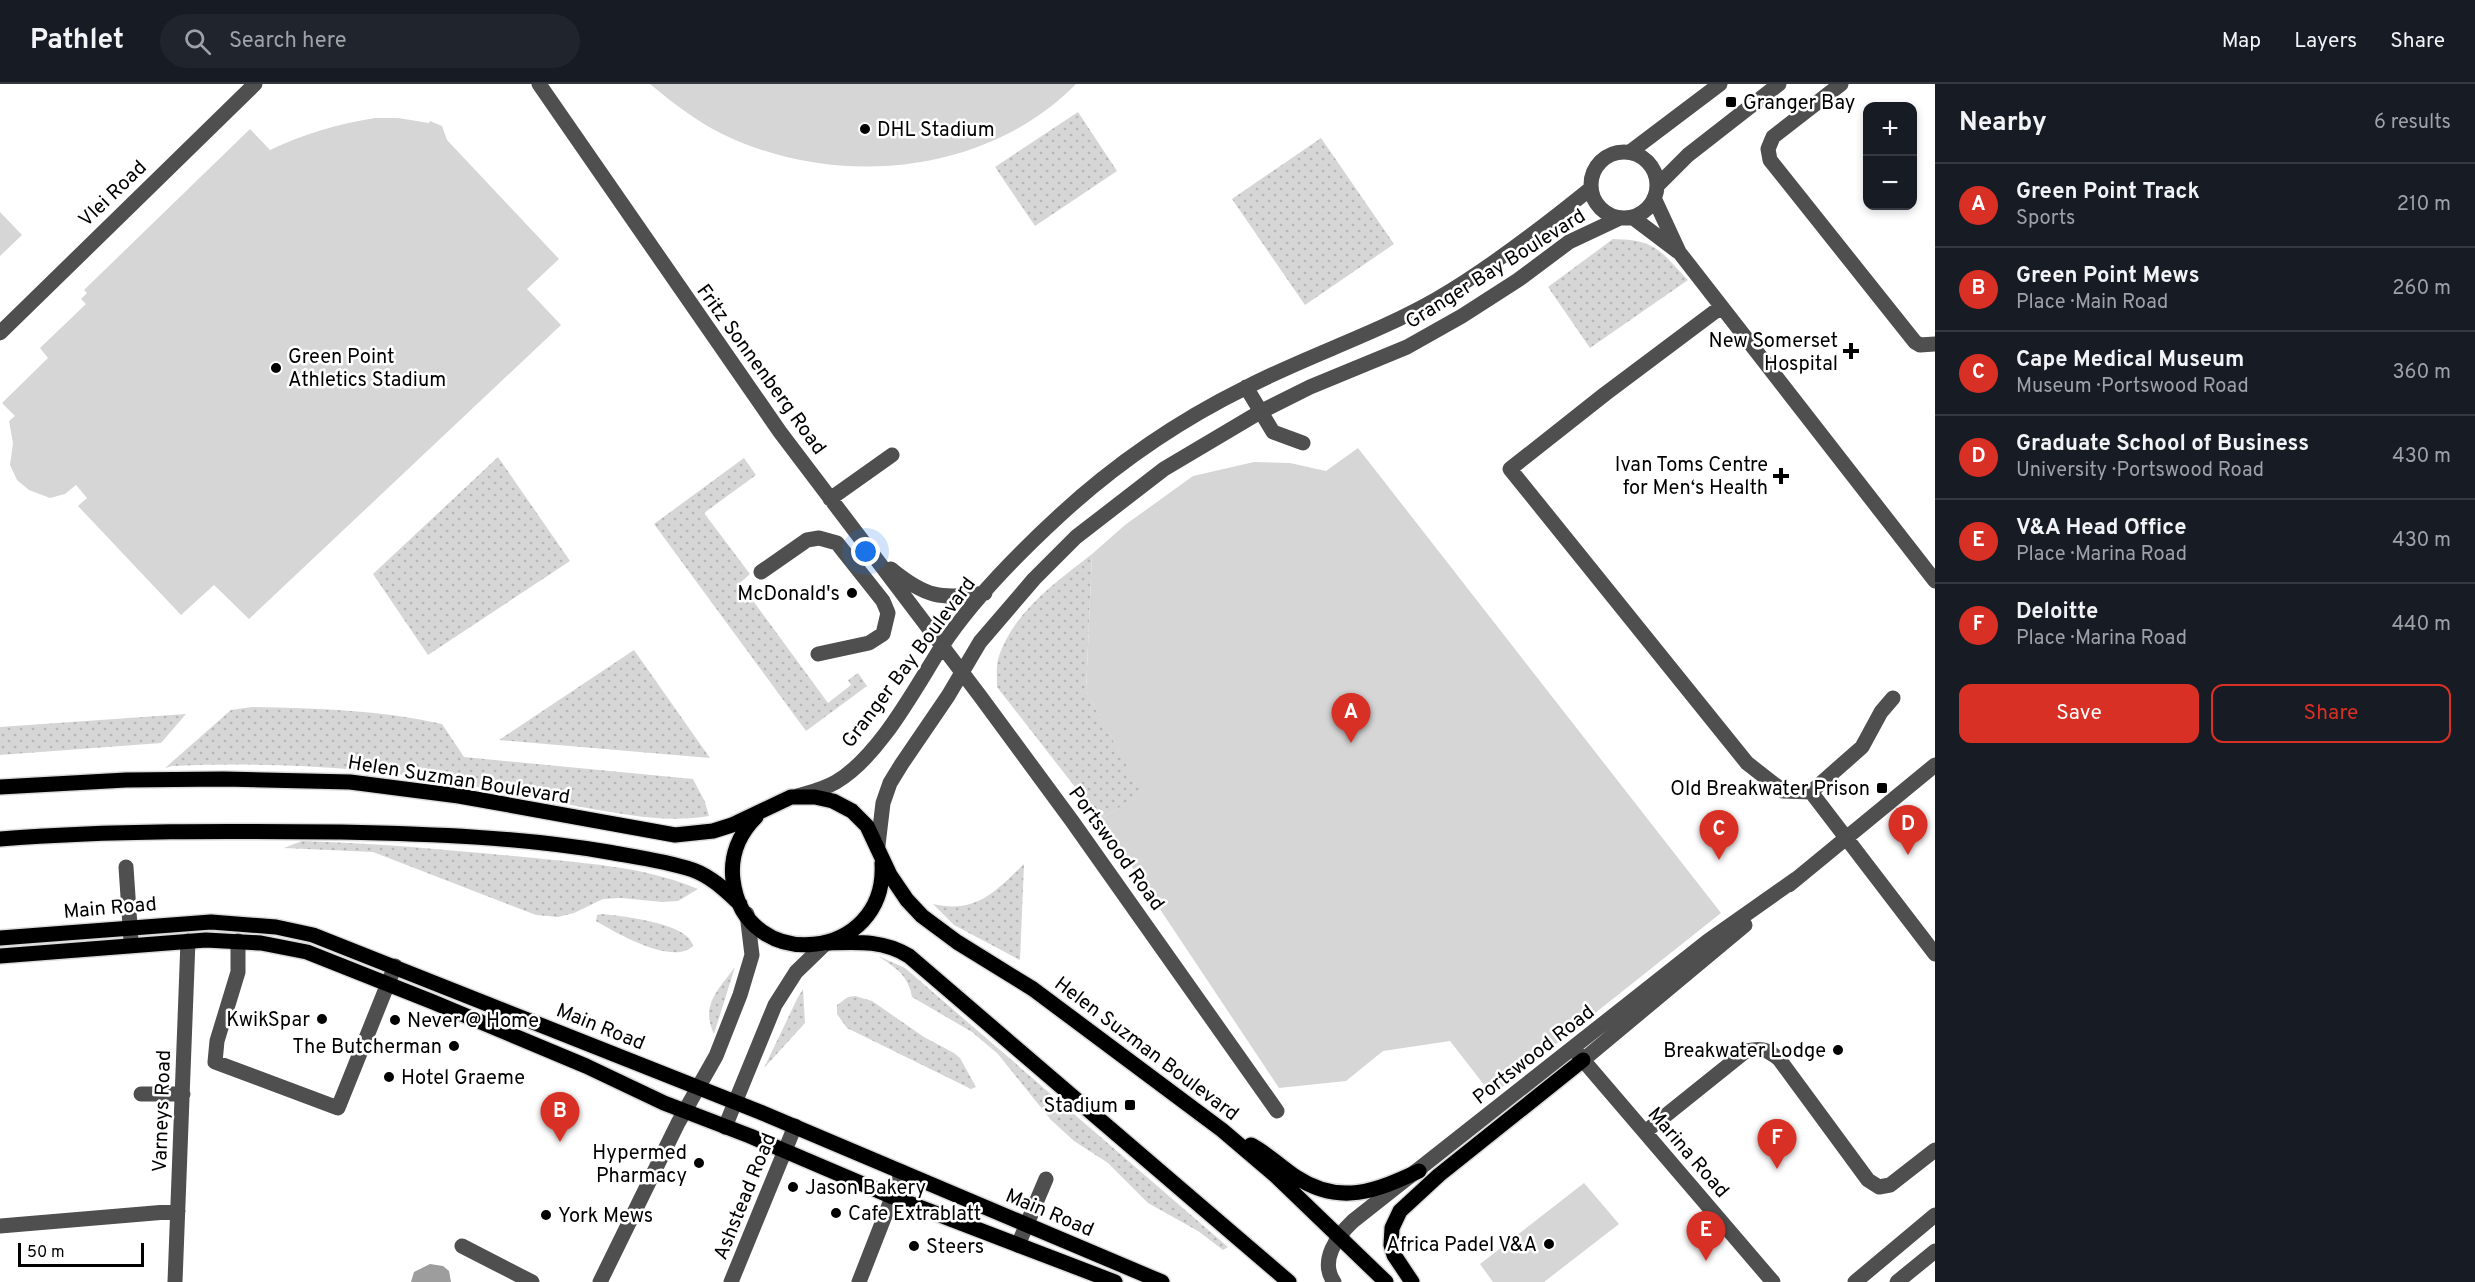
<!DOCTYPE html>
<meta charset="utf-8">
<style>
body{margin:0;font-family:Overpass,sans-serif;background:#20242c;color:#f1f3f6}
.controls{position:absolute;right:18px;top:18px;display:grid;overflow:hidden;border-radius:12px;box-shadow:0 3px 9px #0003}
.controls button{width:54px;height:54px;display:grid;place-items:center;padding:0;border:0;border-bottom:2px solid #363941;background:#171b24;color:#f1f3f6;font:30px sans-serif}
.scale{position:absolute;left:18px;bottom:15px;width:126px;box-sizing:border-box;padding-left:6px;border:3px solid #000;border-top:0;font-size:16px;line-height:21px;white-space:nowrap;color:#000;-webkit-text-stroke:4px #fff;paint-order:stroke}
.you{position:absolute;left:866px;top:468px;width:21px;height:21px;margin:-15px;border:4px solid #fff;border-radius:50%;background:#1a73e8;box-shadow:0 0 0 9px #1a73e833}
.badge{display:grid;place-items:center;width:39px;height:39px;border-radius:50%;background:#d93025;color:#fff;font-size:20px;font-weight:700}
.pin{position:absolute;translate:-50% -50px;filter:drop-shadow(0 2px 3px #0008)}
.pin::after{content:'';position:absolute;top:32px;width:21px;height:18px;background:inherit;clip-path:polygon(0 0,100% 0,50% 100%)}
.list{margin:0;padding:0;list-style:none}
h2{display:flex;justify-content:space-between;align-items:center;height:78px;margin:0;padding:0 24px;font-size:26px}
h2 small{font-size:20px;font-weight:400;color:#9ea1a6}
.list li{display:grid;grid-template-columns:39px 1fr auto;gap:18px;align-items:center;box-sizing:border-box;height:84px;padding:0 24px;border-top:2px solid #363941}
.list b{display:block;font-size:22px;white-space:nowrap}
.list p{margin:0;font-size:20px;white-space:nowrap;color:#9ea1a6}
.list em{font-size:20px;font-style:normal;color:#9ea1a6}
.actions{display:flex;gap:12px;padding:18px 24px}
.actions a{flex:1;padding:14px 0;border:2px solid #d93025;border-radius:12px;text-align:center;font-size:21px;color:#d93025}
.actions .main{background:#d93025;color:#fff}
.icon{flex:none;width:33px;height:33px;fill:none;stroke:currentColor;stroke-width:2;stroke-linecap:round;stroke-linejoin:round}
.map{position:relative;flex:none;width:1935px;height:1198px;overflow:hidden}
header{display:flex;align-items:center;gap:36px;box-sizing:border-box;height:84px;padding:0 30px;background:#171b24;border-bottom:2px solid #363941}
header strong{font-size:28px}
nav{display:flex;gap:33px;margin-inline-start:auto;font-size:21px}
.search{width:420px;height:54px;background:#20242c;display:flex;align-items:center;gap:15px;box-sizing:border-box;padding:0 21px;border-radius:33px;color:#9ea1a6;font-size:22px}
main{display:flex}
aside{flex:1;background:#171b24}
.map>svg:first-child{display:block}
.grass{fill:url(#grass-dots)}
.pitch{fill:#d6d6d6}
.water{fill:#9d9d9d}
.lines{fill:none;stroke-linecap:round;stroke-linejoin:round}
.major-casing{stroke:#dbdbdb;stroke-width:18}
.minor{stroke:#4f4f4f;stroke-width:15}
.major{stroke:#000;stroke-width:15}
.poi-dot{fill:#000;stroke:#fff;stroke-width:2}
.labels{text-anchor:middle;stroke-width:5;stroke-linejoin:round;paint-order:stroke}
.poi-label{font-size:20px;fill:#000;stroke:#fff;text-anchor:end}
.street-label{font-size:20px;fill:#000;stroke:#fff}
</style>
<header>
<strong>Pathlet</strong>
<div class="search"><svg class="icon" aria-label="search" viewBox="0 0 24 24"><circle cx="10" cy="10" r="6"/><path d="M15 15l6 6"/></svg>Search here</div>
<nav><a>Map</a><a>Layers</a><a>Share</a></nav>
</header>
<main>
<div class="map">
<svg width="1935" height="1198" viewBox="0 0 1935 1198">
<defs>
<pattern id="grass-dots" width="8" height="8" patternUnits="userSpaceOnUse" patternTransform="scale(1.5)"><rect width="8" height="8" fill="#d6d6d6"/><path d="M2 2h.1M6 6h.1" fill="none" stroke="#b6b6b6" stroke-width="1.8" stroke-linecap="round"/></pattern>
</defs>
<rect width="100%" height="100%" fill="#fff"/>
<path class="grass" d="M1078,28L1117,87L1035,142L995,83Z
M1321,54L1394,160L1305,221L1232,115Z
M1613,155C1657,156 1659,166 1688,196L1590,264L1548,203Z
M498,373L570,477L428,571L373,490Z
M744,374L756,391L704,429L750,490L740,499L828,619L851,601L848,596L858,589L867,602L806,647L654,440Z
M1092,470L1086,607L1143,710L1100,735L997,603C997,594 996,584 998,575C1013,528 1055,499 1092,470Z
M634,566L710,674L499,656Z
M252,623C316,624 379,626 442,640L464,673L693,695L705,718L709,732C668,739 627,731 587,724C544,716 501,707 457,699C363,682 267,678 172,682L165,684L231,626Z
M186,630L161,659L0,671V643Z
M302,757C376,759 450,766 524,773C582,779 644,782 698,805L678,817L662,818L621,814L603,815L574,829L558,833L536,831L373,768L284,764Z
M1024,780L1020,876L954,841L933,820C976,830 995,808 1024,780Z
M602,830C622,832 689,839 693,862C673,882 616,849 596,837L597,831Z
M878,872L905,884L1228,1163L1223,1166L1198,1147L1148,1119L1108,1079L1074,1057L1051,1036L998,970L972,948L912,913C908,891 896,884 878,872Z
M735,883L714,950C700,921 719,905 735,883Z
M803,905L805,939L764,984L797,915Z
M855,912L872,917L924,953L954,969L960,974L976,1003L971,1005L847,944L837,930V921L848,913Z"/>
<path class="pitch" d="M650,0H1076C989,89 844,104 733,55C703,42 675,21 650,0Z
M375,34H398L429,39L430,37L442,42L447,56L559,175L527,205L561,241L249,535L214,501L181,531L78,422L87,414L76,401L65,410L50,414L29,406L17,396L10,381L13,359L9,337L15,332L2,319L48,274L40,264L86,220L81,215L87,209L84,206L250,45L270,66C304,50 337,40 375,34Z
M0,128L22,151L0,172Z
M1358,364L1721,829L1492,1011L1450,957L1383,967L1346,997L1279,1004L1100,735L1142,710L1086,607L1092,470L1125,441L1193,392L1254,378L1290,379L1326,387Z
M1584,1099L1619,1140L1544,1198H1493L1480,1180Z"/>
<path class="water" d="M430,1180L443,1182L449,1187L451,1198H411L414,1188Z"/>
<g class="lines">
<defs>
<path id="major" d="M0,703L126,696L224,695L350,698L459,712L675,751L713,747L732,741L791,713H815L833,717L852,727L867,742L890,791L907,816L922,832L957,858L1033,905L1222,1046L1276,1092L1386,1198
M756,733C739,750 730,772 733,796C744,891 888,878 882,779
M0,755C114,746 227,747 341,748C431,750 520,753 608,768C636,773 666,777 693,786C712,793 726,807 740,820
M0,854L211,838L276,843L313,851L760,1028L1162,1198
M828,859C857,858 883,856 909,872L1289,1198
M0,872L206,856L261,859L307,868L433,918L586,982L664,1019L750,1052L893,1113L1115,1198
M1251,1061C1268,1070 1281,1083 1296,1093C1340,1122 1376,1107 1419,1087
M1412,1198L1394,1171L1391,1161L1392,1144L1400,1127L1439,1091L1583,976"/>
</defs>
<use href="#major" class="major-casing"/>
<path class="minor" d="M539,0L780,348L980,612L1072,737L1277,1027
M1841,0L1773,53L1768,65L1770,76L1915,258L1920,261L1935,260
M1591 101a33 33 0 1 1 66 0a33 33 0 1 1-66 0Z
M1630,68L1720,0
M1657,102L1688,71L1779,0
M1654,114L1679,168L1935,497
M1632,133L1677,167
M1721,223L1605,310L1510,385L1747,679L1783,707L1811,708L1862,663L1881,628L1893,614
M0,249L255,0
M1246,303L1273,348L1303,359
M830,415L892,371
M891,485C925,513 941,516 985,509
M761,488L807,456L819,454L837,459L883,517L888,529L883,550L869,559L818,570
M1811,708L1935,870
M798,712C811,708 824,705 836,698C880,672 915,604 942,562C971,518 1019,469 1058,433C1114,381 1178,337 1247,303C1309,271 1376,250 1437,215C1489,185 1543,143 1590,105
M878,761L883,719L890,699L901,681L948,612L980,558L1034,495L1076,453L1164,385L1260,328L1310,303L1407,263L1462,232L1518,196L1569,158L1620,134
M126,783L131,857
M1789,801L1935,681
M238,857V888L217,957L215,978L338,1024L395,882
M1577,969L1773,1198
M1583,976L1745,841
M141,1010H183
M725,1043L775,921L796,888L826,859
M1645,1048L1746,967C1761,964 1767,965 1779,975L1868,1096L1879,1103L1890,1101L1935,1066
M0,1142L178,1127
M1018,1161L1046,1095
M462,1162L532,1198
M175,1198L188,857
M600,1198L678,1039L716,972L740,911L752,871L747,830
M731,1198L795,1042
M859,1198L902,1088
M1334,1198C1319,1177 1337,1152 1353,1137L1708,857L1796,795
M1855,1198L1935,1131
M1897,1198L1935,1167"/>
<use href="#major" class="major"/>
</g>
<g class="poi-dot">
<rect x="1725" y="12" width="12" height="12" rx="3"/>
<circle cx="865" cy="45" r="6"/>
<path d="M1848 258h6v6h6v6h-6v6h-6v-6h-6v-6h6z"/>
<circle cx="276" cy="284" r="6"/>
<path d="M1778 383h6v6h6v6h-6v6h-6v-6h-6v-6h6z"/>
<circle cx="852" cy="509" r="6"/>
<rect x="1876" y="698" width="12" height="12" rx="3"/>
<circle cx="322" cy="935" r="6"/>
<circle cx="395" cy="936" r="6"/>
<circle cx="454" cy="962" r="6"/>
<circle cx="1838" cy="966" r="6"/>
<circle cx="389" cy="993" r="6"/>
<rect x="1124" y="1015" width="12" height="12" rx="3"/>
<circle cx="699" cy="1079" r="6"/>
<circle cx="793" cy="1103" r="6"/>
<circle cx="836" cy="1129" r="6"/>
<circle cx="546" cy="1131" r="6"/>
<circle cx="1549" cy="1160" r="6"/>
<circle cx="914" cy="1162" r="6"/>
</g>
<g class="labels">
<g class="poi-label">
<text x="1743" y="25" text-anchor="start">Granger Bay</text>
<text x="877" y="52" text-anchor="start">DHL Stadium</text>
<text x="1838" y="263">New Somerset<tspan x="1838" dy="23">Hospital</tspan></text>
<text x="288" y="279" text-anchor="start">Green Point<tspan x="288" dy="23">Athletics Stadium</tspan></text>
<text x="1768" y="387">Ivan Toms Centre<tspan x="1768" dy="23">for Men‘s Health</tspan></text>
<text x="840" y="516">McDonald's</text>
<text x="1870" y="711">Old Breakwater Prison</text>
<text x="310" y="942">KwikSpar</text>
<text x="407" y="943" text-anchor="start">Never @ Home</text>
<text x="442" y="969">The Butcherman</text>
<text x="1826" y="973">Breakwater Lodge</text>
<text x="401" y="1000" text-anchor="start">Hotel Graeme</text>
<text x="1118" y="1028">Stadium</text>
<text x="687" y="1075">Hypermed<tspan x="687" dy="23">Pharmacy</tspan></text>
<text x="805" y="1110" text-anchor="start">Jason Bakery</text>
<text x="848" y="1136" text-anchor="start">Cafe Extrablatt</text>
<text x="558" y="1138" text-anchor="start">York Mews</text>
<text x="1537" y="1167">Africa Padel V&amp;A</text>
<text x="926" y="1169" text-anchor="start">Steers</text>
</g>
<g class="street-label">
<text transform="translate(112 109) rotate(-44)" y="7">Vlei Road</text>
<text transform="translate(1495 184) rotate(-32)" y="7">Granger Bay Boulevard</text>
<text transform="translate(762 285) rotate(54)" y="7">Fritz Sonnenberg Road</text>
<text transform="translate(908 578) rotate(-53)" y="7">Granger Bay Boulevard</text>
<text transform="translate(459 695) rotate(9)" y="7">Helen Suzman Boulevard</text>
<text transform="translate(1117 764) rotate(54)" y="7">Portswood Road</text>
<text transform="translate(110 823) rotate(-5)" y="7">Main Road</text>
<text transform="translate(601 942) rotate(22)" y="7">Main Road</text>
<text transform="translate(1147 964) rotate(37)" y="7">Helen Suzman Boulevard</text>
<text transform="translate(1533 970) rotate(-38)" y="7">Portswood Road</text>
<text transform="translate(161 1027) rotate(-88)" y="7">Varneys Road</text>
<text transform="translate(1689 1068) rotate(49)" y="7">Marina Road</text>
<text transform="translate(744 1112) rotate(-68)" y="7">Ashstead Road</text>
<text transform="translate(1050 1128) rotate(23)" y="7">Main Road</text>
</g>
</g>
</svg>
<div class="controls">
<button>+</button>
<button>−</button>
</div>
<div class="scale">50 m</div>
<div class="you"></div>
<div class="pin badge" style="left:1351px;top:659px">A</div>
<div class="pin badge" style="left:560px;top:1058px">B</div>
<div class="pin badge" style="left:1719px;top:776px">C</div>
<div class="pin badge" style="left:1908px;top:771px">D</div>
<div class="pin badge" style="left:1706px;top:1177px">E</div>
<div class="pin badge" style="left:1777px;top:1085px">F</div>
</div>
<aside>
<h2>Nearby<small>6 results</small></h2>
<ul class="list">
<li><span class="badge">A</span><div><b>Green Point Track</b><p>Sports</p></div><em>210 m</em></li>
<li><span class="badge">B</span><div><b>Green Point Mews</b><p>Place · Main Road</p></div><em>260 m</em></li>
<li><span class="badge">C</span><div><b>Cape Medical Museum</b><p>Museum · Portswood Road</p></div><em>360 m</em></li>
<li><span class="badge">D</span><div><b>Graduate School of Business</b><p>University · Portswood Road</p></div><em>430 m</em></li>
<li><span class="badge">E</span><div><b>V&amp;A Head Office</b><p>Place · Marina Road</p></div><em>430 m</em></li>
<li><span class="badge">F</span><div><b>Deloitte</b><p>Place · Marina Road</p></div><em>440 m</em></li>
</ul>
<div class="actions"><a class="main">Save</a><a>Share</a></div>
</aside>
</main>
